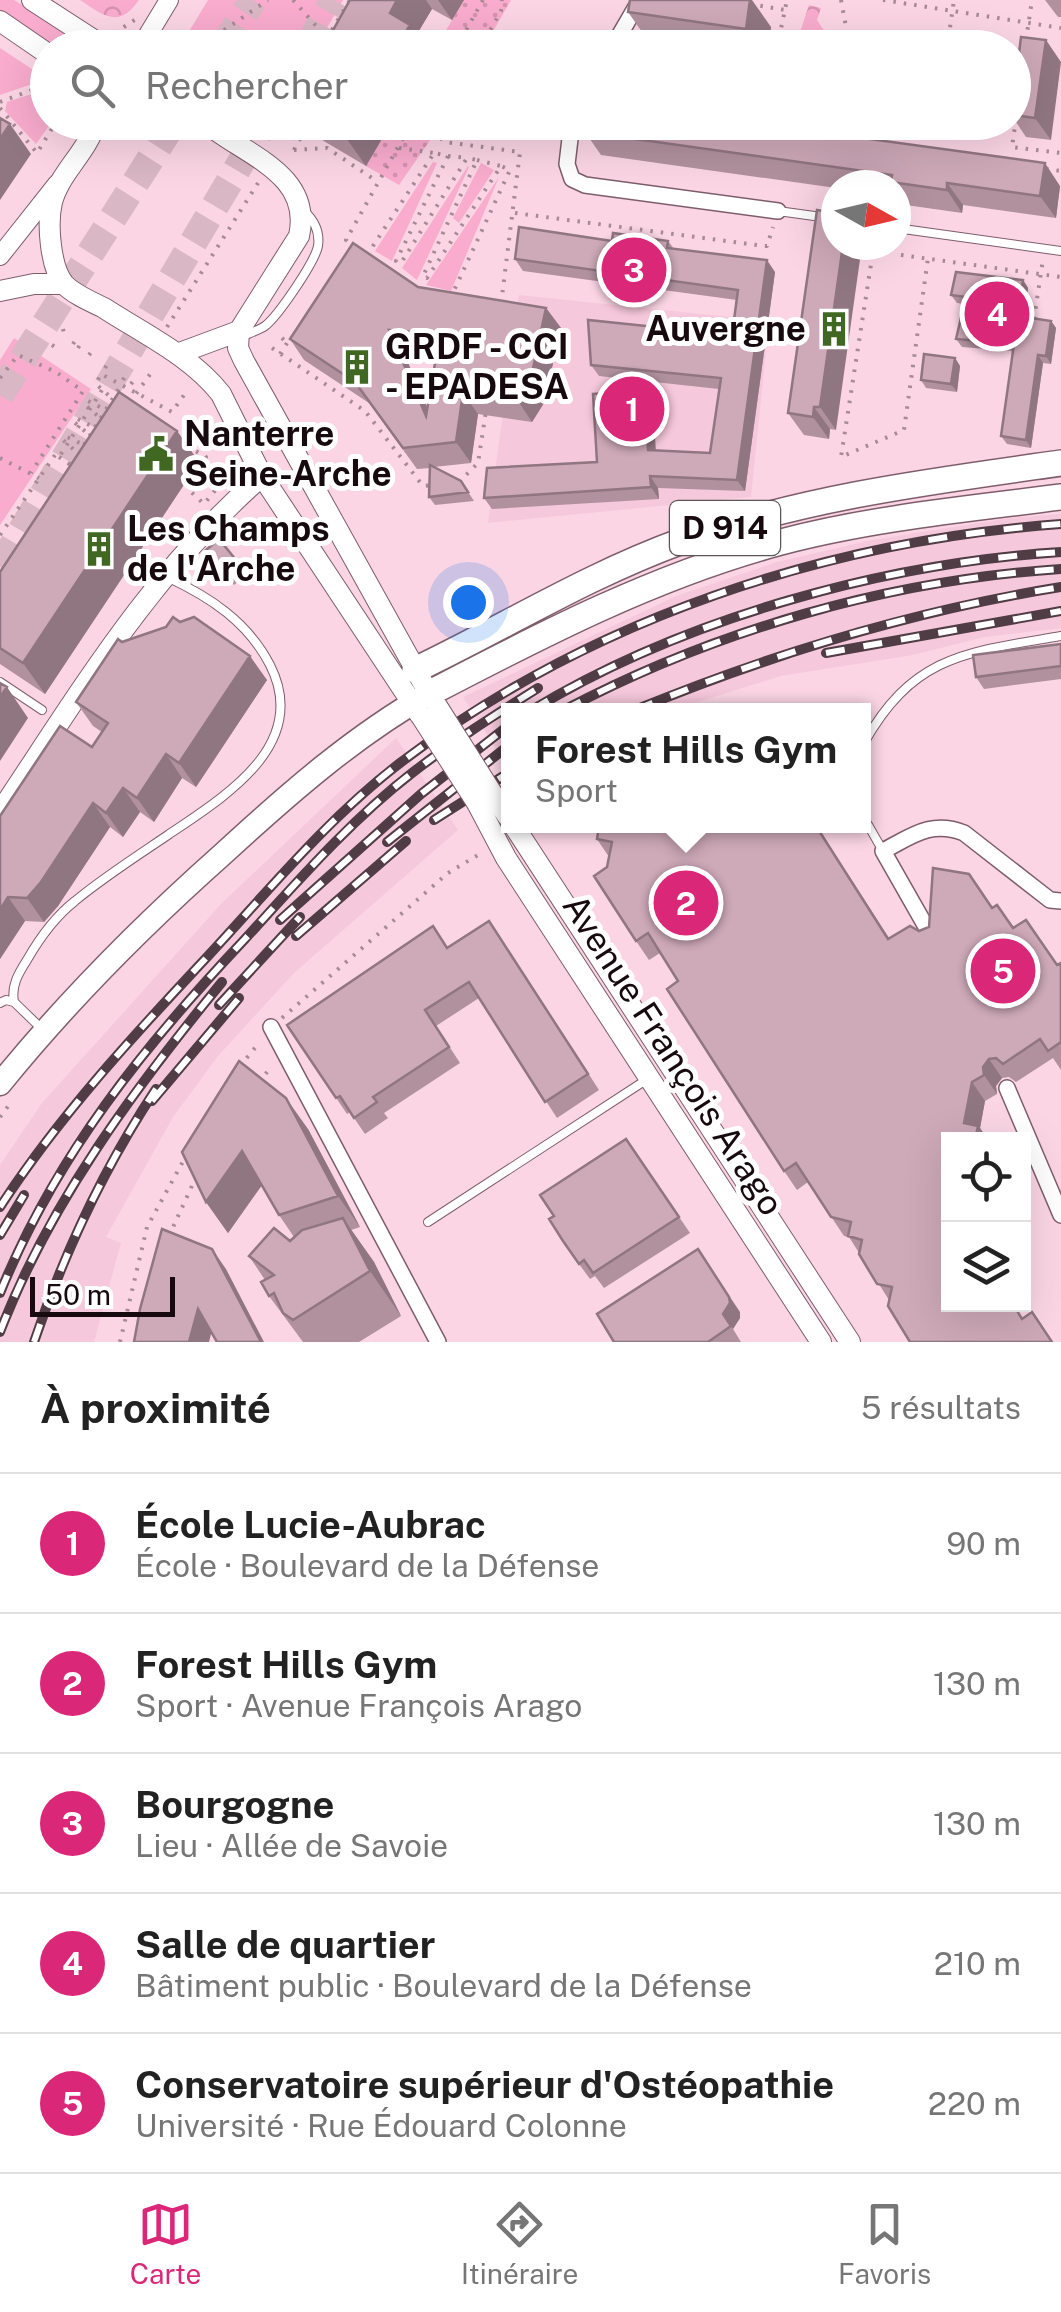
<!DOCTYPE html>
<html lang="fr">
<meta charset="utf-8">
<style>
body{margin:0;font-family:"Public Sans",sans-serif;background:#f2f2f2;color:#222}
.controls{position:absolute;right:30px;bottom:30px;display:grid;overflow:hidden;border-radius:0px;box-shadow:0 10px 40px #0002}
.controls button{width:90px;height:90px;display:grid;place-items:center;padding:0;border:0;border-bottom:2px solid #e0e0e0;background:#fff;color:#222;font:50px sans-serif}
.compass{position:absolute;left:821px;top:170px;width:90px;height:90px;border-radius:50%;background:#fff;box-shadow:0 10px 40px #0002;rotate:98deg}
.scale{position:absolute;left:30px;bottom:25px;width:145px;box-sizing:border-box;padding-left:10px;border:5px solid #160a0f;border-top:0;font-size:28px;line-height:35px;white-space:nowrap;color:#160a0f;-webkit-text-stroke:8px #fff;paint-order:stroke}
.you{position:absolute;left:468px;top:602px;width:35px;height:35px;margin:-25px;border:8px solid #fff;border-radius:50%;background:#1a73e8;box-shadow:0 0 0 15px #1a73e833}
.badge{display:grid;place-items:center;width:65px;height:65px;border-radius:50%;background:#db2777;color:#fff;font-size:32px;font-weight:700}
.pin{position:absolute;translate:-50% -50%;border:5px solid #fff;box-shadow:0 2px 10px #0006}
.popup{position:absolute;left:501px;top:703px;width:370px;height:130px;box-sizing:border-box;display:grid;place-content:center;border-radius:0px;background:#fff;filter:drop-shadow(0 2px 8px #0005);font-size:32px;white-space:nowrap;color:#767676}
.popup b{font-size:38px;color:#222}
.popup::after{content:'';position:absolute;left:50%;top:100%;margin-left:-20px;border:20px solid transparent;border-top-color:#fff}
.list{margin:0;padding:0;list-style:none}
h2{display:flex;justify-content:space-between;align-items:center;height:130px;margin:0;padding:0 40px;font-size:42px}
h2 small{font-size:32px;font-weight:400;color:#767676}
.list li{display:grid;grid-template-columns:65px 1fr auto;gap:30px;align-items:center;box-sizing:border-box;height:140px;padding:0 40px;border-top:2px solid #e0e0e0}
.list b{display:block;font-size:38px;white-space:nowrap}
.list p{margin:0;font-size:32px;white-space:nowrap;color:#767676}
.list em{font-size:32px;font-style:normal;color:#767676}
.icon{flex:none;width:55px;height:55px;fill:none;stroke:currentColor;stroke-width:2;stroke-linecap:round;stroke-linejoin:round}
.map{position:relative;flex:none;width:1061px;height:1342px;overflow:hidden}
.search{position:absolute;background:#fff;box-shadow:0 10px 40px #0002;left:30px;right:30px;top:30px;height:110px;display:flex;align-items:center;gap:25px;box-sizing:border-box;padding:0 35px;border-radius:55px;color:#767676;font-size:38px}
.sheet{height:830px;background:#fff}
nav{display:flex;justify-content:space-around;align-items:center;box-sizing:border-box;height:140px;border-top:2px solid #e0e0e0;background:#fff;font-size:28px;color:#767676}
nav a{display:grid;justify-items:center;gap:5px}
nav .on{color:#db2777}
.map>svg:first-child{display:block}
.built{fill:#f6c8db}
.grass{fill:#f9acce}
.forest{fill:url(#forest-crowns)}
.garden{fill:url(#garden-dots)}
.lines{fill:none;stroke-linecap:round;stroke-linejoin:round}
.motorway-tunnel{stroke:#d9b7c4;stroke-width:28;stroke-dasharray:28 14;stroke-linecap:butt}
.service-casing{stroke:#7e5d6b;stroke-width:10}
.minor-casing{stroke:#7e5d6b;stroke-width:18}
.tertiary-casing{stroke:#7e5d6b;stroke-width:20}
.secondary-casing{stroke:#7e5d6b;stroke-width:22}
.primary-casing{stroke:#7e5d6b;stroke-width:25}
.trunk-casing{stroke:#7e5d6b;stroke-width:28}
.path{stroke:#a78a95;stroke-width:4;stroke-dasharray:2.5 8;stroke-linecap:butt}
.service{stroke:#fff;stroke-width:8}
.minor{stroke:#fff;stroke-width:15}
.tertiary{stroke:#fff;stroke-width:18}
.secondary{stroke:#fff;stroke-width:20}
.primary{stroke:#fff;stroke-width:22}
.trunk{stroke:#fff;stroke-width:25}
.rail-casing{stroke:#4f3c44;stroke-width:10}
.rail{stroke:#fff;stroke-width:6;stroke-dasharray:19;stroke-linecap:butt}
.secondary-bridge-casing{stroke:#7e5d6b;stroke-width:22;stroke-linecap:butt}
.secondary-bridge{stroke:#fff;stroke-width:20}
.wall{fill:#b1919e;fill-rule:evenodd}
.shaded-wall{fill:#907681}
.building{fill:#cea9b8;stroke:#907681;stroke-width:2.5;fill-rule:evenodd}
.labels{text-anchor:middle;stroke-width:10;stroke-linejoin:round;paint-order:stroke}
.shield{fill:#fff;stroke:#5c5457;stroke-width:2.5}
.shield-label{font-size:32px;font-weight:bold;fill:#160a0f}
.poi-label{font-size:35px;font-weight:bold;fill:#160a0f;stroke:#fff;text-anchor:start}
.street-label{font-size:35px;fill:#160a0f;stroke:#fff}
</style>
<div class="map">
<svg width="1061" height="1342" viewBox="0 0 1061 1342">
<defs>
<pattern id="forest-crowns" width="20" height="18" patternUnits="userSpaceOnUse" patternTransform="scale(2.5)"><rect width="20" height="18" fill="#f9acce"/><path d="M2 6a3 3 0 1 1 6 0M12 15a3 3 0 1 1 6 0" fill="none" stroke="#d593b0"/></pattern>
<pattern id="garden-dots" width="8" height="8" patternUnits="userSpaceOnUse" patternTransform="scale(2.5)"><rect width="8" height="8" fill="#f9acce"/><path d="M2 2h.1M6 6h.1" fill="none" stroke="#d593b0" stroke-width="1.8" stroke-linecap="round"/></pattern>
</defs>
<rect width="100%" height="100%" fill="#fbd5e4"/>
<path class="built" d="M519,295L769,321L751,497L488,523Z
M1061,514V628L985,637L913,655L781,676L672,710H508V768L463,697L676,596L777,562L872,540L1010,518Z
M396,738L458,830L294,973L218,1056L173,1117L106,1237L121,1243L94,1342H0V1165L42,1103L221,904Z"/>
<path class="grass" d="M0,0H14L83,45L56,47L0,10Z
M208,0H343L316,47H189L182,43Z
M0,48L47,79L0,95Z
M47,89L48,122L51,123L36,144L5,111L7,102Z
M433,162L437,163L392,261L375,251Z
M481,163L494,170L459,223L453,218Z
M468,166L469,167L417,280L402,268Z
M499,177L451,291L426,285Z
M14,338L91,389L0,525V360Z"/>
<path class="forest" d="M80,0H139C119,29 104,16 80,0Z
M809,5L821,8L817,20L835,47H795Z"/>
<path class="garden" d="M464,0H511L484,47H436Z
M392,123H442L399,185L366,166Z"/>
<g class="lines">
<path class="motorway-tunnel" d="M222,48L253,0
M307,48L334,0
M0,395L174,122
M0,567L265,122"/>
<defs>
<path id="service" d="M778,211L836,219
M896,228L1061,251
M243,336C250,333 259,330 265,326C278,316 315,262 318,246C320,232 314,220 304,211
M0,682L42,710
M864,743C914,654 968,652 1061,636
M864,818L883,851
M14,1002C11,986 18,974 27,960C39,939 56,916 75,901C104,877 137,856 168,835C224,797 311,745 270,665C248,622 210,597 167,577
M0,1003L6,1000L14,1002L43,1030
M428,1222L646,1080"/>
<path id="minor" d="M612,48L640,0
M572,122L567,164L572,179L585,185L778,211
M933,939L883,851C912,836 931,820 964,833L1050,900L1061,901
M271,1027L438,1342
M1007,1088L1061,1215"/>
<path id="tertiary" d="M140,48L169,0
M0,256L57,184"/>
<path id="secondary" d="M32,0L106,48
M0,21L48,54
M96,122C87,153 60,172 52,202C47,223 50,267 64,284C73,294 92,302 104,308C144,334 191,356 221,394L262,476L420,715
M0,291L34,284H64
M239,331L238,348L244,361L423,683
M177,354L239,331L299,236C313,173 244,155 205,122
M492,793L508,817
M477,803L506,858L821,1342
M0,812C81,691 151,573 262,476
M514,826L850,1342"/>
<path id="primary" d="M0,1084C68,1000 143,925 224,853C287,795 354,736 430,693"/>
<path id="trunk" d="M415,670C505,627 586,576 682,541C804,497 933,481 1061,463
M430,693C543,634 657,575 781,542C872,518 968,509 1061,497"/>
</defs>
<use href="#service" class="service-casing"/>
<use href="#minor" class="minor-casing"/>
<use href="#tertiary" class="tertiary-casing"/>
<use href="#secondary" class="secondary-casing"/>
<use href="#primary" class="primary-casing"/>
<use href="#trunk" class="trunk-casing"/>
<path class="path" d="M293,0L336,48
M841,0L850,48
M883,0L1061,28
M750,4L785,10
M115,33L136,19
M1026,40L1032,0
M198,48L268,0
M321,48L350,0
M456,48L483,0
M480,48L501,11L502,0
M777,48L787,0
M947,48L954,0
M0,102L48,84
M0,108L37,153L56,122
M1016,119L1012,147L1061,153
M436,122L432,131L445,142L520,152L501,304
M276,126L299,141
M783,129L802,122
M271,134L278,122
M399,148L434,153
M294,150L327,148L378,182
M294,150L309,122
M448,156L467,158
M477,160L501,166
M1046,169L1061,171
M515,213L764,246H767L773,227
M874,245L841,457L904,430L928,258
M355,248L346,240L412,122
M367,255L434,153L448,156L396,261L401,263L467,158L477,160L423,276L427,278L501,166L510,170L451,297
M901,255L1061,277
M1034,319L1043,259
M167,327L258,183
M63,329L65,339
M282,338L285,341
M73,344L77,338
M52,345L58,349
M78,348L82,342
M272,348L365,411L423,486L434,485
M280,354L291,337
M89,355L92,351
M105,368L109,362
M0,378L18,355L56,372L83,391L31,473
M123,380L126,374
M131,384L134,380
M116,402L96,384L101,374L172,412L184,395
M130,402L151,373
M105,422L85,405L88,401L110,412
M93,438L74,422L76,418L99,430
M84,445L121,385
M187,446L206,457L189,490L204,504L231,471L229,458
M81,456L63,440L65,436L84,445
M59,457L71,465
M0,458L39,478
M459,482L478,463L486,411
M0,535L55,455L59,457L102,390
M282,1018L448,873L483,852
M240,1066L259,1043
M259,1082L272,1066
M0,1117L12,1101
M169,1236L196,1177
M120,1342L147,1227L186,1156"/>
<use href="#service" class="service"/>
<use href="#minor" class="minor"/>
<use href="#tertiary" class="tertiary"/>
<use href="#secondary" class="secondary"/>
<use href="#primary" class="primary"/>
<use href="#trunk" class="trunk"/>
<defs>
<path id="rail" d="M826,653L1061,611
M532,710C683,618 886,563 1061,552
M564,710C716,630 889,580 1061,569
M635,710C774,653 912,611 1061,587
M434,820L508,773
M387,842L508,746
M280,920L421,794L508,726
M296,936L406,841
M219,1005L300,917
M152,1101L239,998
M0,1207C60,1115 133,1036 208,956C269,890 328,818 400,763C589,619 826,541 1061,524
M0,1235L24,1195
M0,1293C56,1155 144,1046 245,939C298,881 350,821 412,773C452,742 495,715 538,688
M0,1332C50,1202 134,1089 222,982
M34,1342C64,1253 104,1168 156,1089"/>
</defs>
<use href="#rail" class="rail-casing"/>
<use href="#rail" class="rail"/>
<defs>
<path id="secondary-bridge" d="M437,706L492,793
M421,716L477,803"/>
</defs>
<use href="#secondary-bridge" class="secondary-bridge-casing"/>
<use href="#secondary-bridge" class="secondary-bridge"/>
</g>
<path class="wall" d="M350,0H464L452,20L432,9L417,34L426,48H323Z
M1045,0H1061V17H1058Z
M628,12L771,27L768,48H690L649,42Z
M1021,37L1051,140L1026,137L1014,119V94Z
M305,122H392L366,166L312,134Z
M585,132L1060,186L1056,218L963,205L962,213L906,205L901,197L896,196V185H836V188L601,155Z
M836,213V430L830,429L829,439L804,435L788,413Z
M612,241H668L674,249L775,272L745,491L658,488L659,499L492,509L484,498L597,462L653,403L656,450L710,453L719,389L599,376L591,365L732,335L737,300L523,271L515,259Z
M1023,280L1028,288L1024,317L1051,321L1056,328L1051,364L1043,363L1031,448L1007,444L1001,436L1013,351L962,347L956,339L964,304L957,303L951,295Z
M418,287L546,308L561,328L544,403L532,422L478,414L471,463L434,467L461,481L474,501L435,505L429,497L430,468L417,469L369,403L304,360L290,339ZM403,351L436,354L427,407Z
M955,358L960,366L957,392L926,388L921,380Z
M177,431L199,462L45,694L0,664V572Z
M206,550L241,566L247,574L234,585Z
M122,642L267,680L196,787L182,778L154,822L140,812L123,837L110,827L58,906L44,922L25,921L0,959V816L92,747L102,732L93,726L76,702Z
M1061,644V679L984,689L976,677Z
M599,826H817L889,938L919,931L993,908L1057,965L1061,963V1070L1053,1058L1016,1082L1009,1077L1002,1078L996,1086L997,1094L985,1101L980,1128L988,1140H948V1304L1023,1318L1032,1312L1053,1342H910L889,1300L849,1237L844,1236L808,1182L797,1190L784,1171L678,981L660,953L649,960L636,941L607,867L609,857L597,839Z
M500,937L599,1090L557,1118L479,998L436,1026L460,1063L384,1113L388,1118L365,1134L350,1112L347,1114L287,1025L448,948Z
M308,1129L360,1227L351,1230L374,1262L401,1316L359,1342H303L269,1296L265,1280L249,1256L290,1241L294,1237L279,1215L262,1185L228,1233L206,1202Z
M626,1139L690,1233L604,1288L595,1276L590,1279L579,1264L554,1216Z
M740,1312V1318L733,1329L741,1342H614Z"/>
<path class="shaded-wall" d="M397,0H426L432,9L417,34L426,48H397L390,13Z
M438,0H464L452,20Z
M750,0H752L771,27L768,48H759L746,29Z
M1046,40L1061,62L1051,140L1035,118Z
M352,122H392L366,166L344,135Z
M10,124L31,154L0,200V139Z
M1045,163L1060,186L1056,218L1040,196Z
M947,183L963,205L962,213L947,190Z
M843,245H862L836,430L820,407Z
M767,260L775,272L745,491L737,480Z
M1023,280L1028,288L1023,324L1018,316Z
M546,308L561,328L544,403L532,422L518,401Z
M1051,321L1056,328L1051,364L1046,356Z
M389,330L403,351L440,437L426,416Z
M1038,355L1043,363L1031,448L1026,440Z
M955,358L960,366L957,392L951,384Z
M645,391L653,403L656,462L648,450Z
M463,393L478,414L471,463L456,442Z
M814,407L830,429L829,439L813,417Z
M177,431L199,462L45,694L23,663Z
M650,476L658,488L659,499L651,487Z
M250,656L267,680L196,787L179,763Z
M7,687L28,718L0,761V697Z
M166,754L182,778L154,822L137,798Z
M123,788L140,812L123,837L106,813Z
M93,803L110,827L58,906L44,922L27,898Z
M8,897L25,921L0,959V910Z
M989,1059L1002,1078L996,1086L997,1094L984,1075L983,1067Z
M972,1082L985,1101L980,1128L988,1140H975L964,1123Z
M286,1098L308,1129L360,1227L338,1196Z
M242,1151L264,1182L228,1233L206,1202Z
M343,1218L374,1262L401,1316L370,1271Z
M212,1249L226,1269L264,1342H261Z
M698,1249L740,1312V1318L733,1329L723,1314Z
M198,1309L212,1330L209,1342H189Z"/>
<path class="building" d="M350,0H397L390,13L410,25L396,48H323Z
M630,0H750L746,29L628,12Z
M1021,37L1046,40L1035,118L1014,115V94Z
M0,118L10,124L0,139Z
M324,122H352L344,135Z
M586,122H746L1045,163L1040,196L947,183V190L891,182L892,175L585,132Z
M817,210L836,213V245H843L820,407H814L813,417L788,413Z
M519,227L612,241L613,233L668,241L667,248L767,260L737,480L650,476L651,487L484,498L487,468L597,462L593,394L645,391L648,450L710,453L721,378L591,365L588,320L732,335L738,290L515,259Z
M353,243L418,287L546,308L530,382L518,401L463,393L456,442L403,448L355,382L290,339ZM389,330L440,334L426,416Z
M956,272L1023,280L1018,316L1051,321L1046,356L1038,355L1026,440L1001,436L1014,344L956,339L966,297L951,295Z
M924,354L955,358L951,384L921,380Z
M119,392L177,431L23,663L0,648V572Z
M430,465L461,481L468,492L429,497Z
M219,539L241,566L228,577L206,550Z
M173,617L180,622L194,617L250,656L179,763L166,754L137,798L123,788L106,813L93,803L41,882L27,898L8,897L0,910V816L60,726L92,747L108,723L76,702L118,639L122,642L166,627Z
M1061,644V666L976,677L973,655Z
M0,683L7,687L0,697Z
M599,826H816L888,939L910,926L919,931L929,927L933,868L969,874L992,908L997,905L1013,928L1026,920L1057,965L1061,963V1042L1048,1051L1040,1039L1003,1064L996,1058L989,1059L983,1067L984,1075L972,1082L964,1123L978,1126L975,1140H948V1304H1013L1022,1319L1032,1312L1052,1342H910L888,1306L892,1287L877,1284L859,1254L862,1240L848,1236L851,1222L831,1217L796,1163L784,1171L667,989L678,981L648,933L636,941L594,876L607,867L612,842L597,839Z
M489,921L588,1074L545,1102L469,982L425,1010L449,1047L373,1097L377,1102L354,1118L340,1096L336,1098L287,1025L433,926L447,948Z
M239,1061L286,1098L338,1196L279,1215L242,1151L206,1202L182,1152Z
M626,1139L679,1217L593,1273L584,1260L579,1264L563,1241L549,1219L554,1216L540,1195Z
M343,1218L370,1271L293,1320L283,1313L274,1293L269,1296L261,1282L274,1275L249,1256L274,1228L290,1241L302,1230Z
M162,1229L212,1249L261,1342H217L198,1309L189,1342H134L140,1309Z
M698,1249L729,1297L730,1303L723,1314L731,1326L708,1342H614L597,1314Z"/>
<defs>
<symbol id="building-bare" viewBox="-9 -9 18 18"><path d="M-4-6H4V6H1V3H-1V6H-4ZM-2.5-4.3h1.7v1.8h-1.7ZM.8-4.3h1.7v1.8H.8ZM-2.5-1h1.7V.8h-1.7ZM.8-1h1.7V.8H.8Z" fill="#416823" stroke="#fff" stroke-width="2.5" paint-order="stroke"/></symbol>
<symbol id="civic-bare" viewBox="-9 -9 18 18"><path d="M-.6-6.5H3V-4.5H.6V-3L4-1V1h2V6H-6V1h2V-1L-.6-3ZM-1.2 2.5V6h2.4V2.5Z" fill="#416823" stroke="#fff" stroke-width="2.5" paint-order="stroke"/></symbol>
</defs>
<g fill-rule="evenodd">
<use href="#building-bare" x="809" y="304" width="50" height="50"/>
<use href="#building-bare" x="332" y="342" width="50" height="50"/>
<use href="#civic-bare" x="131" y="429" width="50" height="50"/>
<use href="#building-bare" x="74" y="524" width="50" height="50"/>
</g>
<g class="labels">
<rect class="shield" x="670" y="501" width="110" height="54" rx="8"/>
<g class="shield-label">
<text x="725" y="539">D 914</text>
</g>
<g class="poi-label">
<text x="806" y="341" text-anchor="end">Auvergne</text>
<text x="385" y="359">GRDF - CCI<tspan x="385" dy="40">- EPADESA</tspan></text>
<text x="184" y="446">Nanterre<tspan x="184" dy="40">Seine-Arche</tspan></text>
<text x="127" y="541">Les Champs<tspan x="127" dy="40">de l'Arche</tspan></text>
</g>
<g class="street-label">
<text transform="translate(673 1055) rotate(57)" y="12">Avenue François Arago</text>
</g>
</g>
</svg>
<div class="controls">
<button><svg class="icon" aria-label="locate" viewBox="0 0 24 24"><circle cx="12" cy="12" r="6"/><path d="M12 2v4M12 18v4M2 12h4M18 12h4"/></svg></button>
<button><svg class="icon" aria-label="layers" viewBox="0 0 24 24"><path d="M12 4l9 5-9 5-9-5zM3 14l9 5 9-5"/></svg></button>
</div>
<svg class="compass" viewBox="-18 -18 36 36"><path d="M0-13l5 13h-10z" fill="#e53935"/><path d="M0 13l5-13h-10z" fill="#767676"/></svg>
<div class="scale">50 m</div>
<div class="you"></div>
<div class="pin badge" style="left:632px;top:409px">1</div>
<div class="pin badge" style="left:686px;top:903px">2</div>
<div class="popup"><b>Forest Hills Gym</b>Sport</div>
<div class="pin badge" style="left:634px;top:270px">3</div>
<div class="pin badge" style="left:997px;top:314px">4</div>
<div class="pin badge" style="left:1003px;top:971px">5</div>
<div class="search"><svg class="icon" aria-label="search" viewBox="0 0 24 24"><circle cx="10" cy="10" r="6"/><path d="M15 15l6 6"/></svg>Rechercher</div>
</div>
<section class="sheet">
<h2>À proximité<small>5 résultats</small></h2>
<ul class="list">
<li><span class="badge">1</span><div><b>École Lucie-Aubrac</b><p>École · Boulevard de la Défense</p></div><em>90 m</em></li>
<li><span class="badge">2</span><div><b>Forest Hills Gym</b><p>Sport · Avenue François Arago</p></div><em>130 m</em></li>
<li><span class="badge">3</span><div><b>Bourgogne</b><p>Lieu · Allée de Savoie</p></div><em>130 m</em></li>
<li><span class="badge">4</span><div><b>Salle de quartier</b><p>Bâtiment public · Boulevard de la Défense</p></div><em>210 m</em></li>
<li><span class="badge">5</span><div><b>Conservatoire supérieur d'Ostéopathie</b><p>Université · Rue Édouard Colonne</p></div><em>220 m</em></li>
</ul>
</section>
<nav>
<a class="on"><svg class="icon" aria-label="map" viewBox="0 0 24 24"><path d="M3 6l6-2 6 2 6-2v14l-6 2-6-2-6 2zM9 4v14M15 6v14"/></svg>Carte</a>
<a><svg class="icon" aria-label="directions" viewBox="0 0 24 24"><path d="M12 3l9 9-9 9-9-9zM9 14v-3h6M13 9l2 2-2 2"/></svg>Itinéraire</a>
<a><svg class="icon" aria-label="saved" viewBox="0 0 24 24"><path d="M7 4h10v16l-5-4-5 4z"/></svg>Favoris</a>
</nav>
